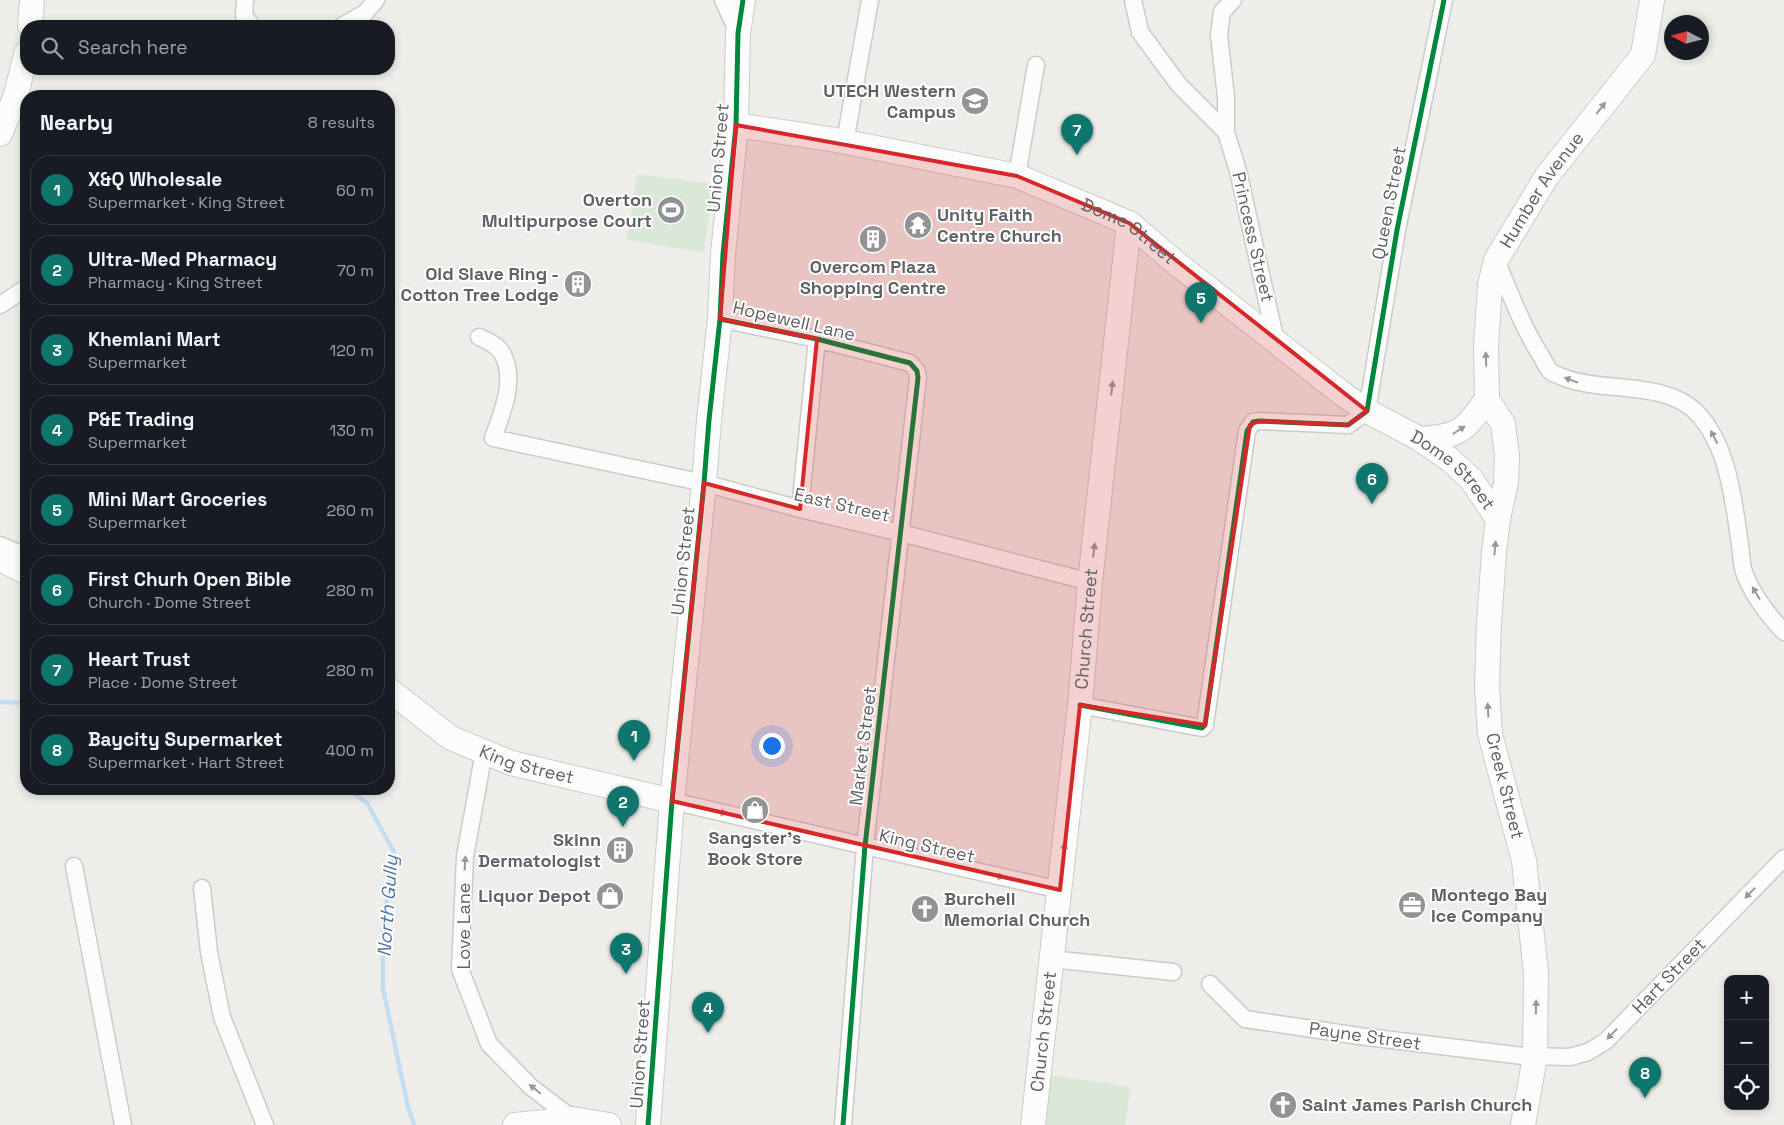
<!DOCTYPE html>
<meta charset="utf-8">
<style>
body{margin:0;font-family:"Space Grotesk",sans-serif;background:#242831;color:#f1f3f6}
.controls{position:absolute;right:15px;bottom:15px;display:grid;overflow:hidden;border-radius:10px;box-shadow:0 2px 8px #0003}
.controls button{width:45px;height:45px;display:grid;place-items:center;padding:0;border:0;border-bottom:1px solid #363941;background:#171b24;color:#f1f3f6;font:25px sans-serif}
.compass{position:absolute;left:1664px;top:15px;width:45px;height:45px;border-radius:50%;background:#171b24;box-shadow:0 2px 8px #0003;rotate:276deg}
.you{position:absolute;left:771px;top:745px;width:18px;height:18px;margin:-12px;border:4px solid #fff;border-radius:50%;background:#1a73e8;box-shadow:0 0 0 8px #1a73e833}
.badge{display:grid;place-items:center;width:32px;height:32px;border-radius:50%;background:#0f766e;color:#fff;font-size:16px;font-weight:700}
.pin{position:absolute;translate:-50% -41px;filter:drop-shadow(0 1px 2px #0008)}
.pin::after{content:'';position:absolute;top:26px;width:18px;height:15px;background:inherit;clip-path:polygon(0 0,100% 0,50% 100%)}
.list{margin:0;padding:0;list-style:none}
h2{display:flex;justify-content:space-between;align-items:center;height:65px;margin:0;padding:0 20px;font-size:21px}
h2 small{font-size:16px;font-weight:400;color:#9ea1a6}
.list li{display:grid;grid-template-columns:32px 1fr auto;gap:15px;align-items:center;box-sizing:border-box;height:70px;margin:0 10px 10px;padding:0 10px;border:1px solid #363941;border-radius:20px}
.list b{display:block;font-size:19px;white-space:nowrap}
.list p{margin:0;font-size:16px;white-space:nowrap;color:#9ea1a6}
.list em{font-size:16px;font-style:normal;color:#9ea1a6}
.icon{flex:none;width:28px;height:28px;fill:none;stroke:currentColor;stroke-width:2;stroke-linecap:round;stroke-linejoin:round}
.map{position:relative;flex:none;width:1784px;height:1125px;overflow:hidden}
.search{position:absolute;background:#171b24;box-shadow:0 2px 8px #0003;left:20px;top:20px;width:375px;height:55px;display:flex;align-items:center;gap:12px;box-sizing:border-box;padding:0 18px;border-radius:20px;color:#9ea1a6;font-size:19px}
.panel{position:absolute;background:#171b24;box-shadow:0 2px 8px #0003;left:20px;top:90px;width:375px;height:705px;border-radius:20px}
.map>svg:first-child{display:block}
.green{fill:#d9e8d7}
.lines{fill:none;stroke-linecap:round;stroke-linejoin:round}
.stream{stroke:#c4def1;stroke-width:4.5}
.street-casing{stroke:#cbcbca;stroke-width:19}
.secondary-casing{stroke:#cbcbca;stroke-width:26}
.street{stroke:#fcfcfc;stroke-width:16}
.secondary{stroke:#fcfcfc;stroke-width:24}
.cycleway-casing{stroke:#fff;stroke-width:8}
.cycleway{stroke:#00873e;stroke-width:5}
.oneway{fill:#96989a}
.marked{fill:#d62828;fill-opacity:0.2;stroke:#d62828;stroke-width:4;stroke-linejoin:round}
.labels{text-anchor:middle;stroke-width:4;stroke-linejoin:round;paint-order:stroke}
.poi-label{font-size:18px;font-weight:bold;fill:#5f6266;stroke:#fff;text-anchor:end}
.street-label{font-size:18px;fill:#5f6266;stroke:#fff}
.water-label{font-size:19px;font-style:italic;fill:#5078a6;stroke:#fff}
</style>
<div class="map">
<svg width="1784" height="1125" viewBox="0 0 1784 1125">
<rect width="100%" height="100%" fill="#eeede9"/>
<path class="green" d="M637,174L713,184L704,253L627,240Z
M1051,1075L1131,1087L1125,1125H1044Z"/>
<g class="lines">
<path class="stream" d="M0,702L26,703
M348,789L367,803L394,852L383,928V989L408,1107L414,1125"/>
<defs>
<path id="street" d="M245,0L244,16L252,26
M723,0L738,33
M1133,0L1140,32L1179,85L1226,132
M1233,0L1222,12L1219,35L1226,97V132L1238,171L1276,342
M342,26L365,13L376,0
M845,142L870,0
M1017,176L1036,65
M1496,260C1510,293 1522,326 1541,356C1544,361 1547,368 1551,372C1555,375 1561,376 1565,378C1605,393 1667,380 1698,414C1728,447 1733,497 1739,538C1741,548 1741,559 1743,569C1750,591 1768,615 1784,632
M0,305L26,288
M720,319L817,339L910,363L917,371L918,378L865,846L843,1125
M479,337C487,341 499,345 503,355C516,380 502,414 493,438L704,483L800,509L901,533L1090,582
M800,509L817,339
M0,545L26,556
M1080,705L1202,728L1205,725L1247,431L1253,422L1259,421L1348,425L1367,411L1397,230L1444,0
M484,752L465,856L460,969L489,1044L531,1087L573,1119
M672,801L865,846L1060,890
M74,866L123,1125
M202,888L209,952L222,1017L265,1125
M1051,959L1173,972
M1210,984L1245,1019L1359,1036L1523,1056L1570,1057L1588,1052L1606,1041L1784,858"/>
<g id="secondary">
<path d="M30,26L32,0"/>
<path id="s1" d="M736,125L836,140L1017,176L1129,223L1176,263L1340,392L1367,411L1420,439L1449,459L1471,479L1498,519"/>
<path d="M0,134L16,95L26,54"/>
<path d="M1420,439C1461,436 1463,432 1487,399"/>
<path d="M0,559L26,572"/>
<path id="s2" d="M389,690L451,738L511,763L672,801"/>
<path d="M515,1125L573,1119L609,1125"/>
<path d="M648,1125L672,801L704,483L709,420L720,319L723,254L736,125L738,33L743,0"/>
<path id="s3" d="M1033,1125L1080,705L1090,582L1129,223"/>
<path id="s4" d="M1523,1125L1535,1056L1536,973L1524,861L1490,734L1487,687L1489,624L1494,552L1498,519L1506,483L1507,456L1503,424L1487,399L1486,347L1490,285L1496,260L1547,176L1643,55L1652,0"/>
</g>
</defs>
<use href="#street" class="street-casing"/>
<use href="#secondary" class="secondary-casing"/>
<use href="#street" class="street"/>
<use href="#secondary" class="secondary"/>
<defs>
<path id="cycleway" d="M720,319L817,339L910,363L917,371L918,378L865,846L843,1125
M1080,705L1202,728L1205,725L1247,431L1253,422L1259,421L1348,425L1367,411L1397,230L1444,0
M648,1125L672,801L704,483L709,420L720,319L723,254L736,125L738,33L743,0"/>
</defs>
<use href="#cycleway" class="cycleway-casing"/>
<use href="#cycleway" class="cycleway"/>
</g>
<defs><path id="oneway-solid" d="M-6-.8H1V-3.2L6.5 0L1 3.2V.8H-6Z" transform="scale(1.25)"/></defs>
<g class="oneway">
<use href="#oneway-solid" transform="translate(1601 108) rotate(-52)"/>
<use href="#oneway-solid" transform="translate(1486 359) rotate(-92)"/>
<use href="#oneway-solid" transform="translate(1571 380) rotate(-160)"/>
<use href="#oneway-solid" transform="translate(1112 388) rotate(-84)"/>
<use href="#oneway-solid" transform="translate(1459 430) rotate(-32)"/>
<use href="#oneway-solid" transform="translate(1714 437) rotate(-117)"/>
<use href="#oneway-solid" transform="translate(1495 548) rotate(-85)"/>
<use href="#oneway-solid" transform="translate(1094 550) rotate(-83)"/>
<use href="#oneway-solid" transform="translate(1756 593) rotate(-121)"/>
<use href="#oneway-solid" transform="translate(1488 710) rotate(-93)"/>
<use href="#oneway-solid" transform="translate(720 812) rotate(13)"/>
<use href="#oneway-solid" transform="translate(1064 850) rotate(-84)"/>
<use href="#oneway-solid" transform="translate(465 863) rotate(-87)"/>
<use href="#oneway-solid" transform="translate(997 876) rotate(13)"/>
<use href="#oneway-solid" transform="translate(1750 893) rotate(134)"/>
<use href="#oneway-solid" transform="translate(1536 1007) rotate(-89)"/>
<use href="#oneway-solid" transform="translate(1612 1034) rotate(134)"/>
<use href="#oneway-solid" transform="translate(535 1089) rotate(-141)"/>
</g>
<path class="marked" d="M736,125L1017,176L1129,223L1367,411L1348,425L1259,421L1250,425L1205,725L1080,705L1060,890L672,801L704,483L800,509L817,339L720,319Z"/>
<defs>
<symbol id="university-disc" viewBox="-11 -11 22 22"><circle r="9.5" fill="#919394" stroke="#fff"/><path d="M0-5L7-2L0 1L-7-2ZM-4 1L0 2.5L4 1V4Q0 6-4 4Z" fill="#fff"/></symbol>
<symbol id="stadium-disc" viewBox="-11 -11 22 22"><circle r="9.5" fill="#919394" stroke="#fff"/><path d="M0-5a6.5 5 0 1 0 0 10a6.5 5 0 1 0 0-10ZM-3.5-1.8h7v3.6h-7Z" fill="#fff"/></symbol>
<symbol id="temple-disc" viewBox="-11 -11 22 22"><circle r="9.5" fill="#919394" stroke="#fff"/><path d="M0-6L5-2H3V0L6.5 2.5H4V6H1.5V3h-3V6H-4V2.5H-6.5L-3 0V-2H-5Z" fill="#fff"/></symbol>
<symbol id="building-disc" viewBox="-11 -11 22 22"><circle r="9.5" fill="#919394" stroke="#fff"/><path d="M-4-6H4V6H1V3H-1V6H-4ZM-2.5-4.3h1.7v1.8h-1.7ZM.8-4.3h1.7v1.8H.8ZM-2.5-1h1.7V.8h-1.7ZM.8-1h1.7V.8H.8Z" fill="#fff"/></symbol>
<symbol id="shop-disc" viewBox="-11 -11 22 22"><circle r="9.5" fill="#919394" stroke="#fff"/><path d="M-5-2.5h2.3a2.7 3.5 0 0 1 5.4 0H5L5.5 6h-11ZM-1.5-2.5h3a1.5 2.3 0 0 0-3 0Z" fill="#fff"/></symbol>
<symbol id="office-disc" viewBox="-11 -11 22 22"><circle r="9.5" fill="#919394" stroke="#fff"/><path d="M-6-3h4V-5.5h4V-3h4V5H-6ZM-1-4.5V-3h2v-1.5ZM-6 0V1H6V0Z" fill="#fff"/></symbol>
<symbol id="church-disc" viewBox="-11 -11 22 22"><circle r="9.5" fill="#919394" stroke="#fff"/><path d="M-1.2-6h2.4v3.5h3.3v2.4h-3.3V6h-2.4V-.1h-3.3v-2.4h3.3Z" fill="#fff"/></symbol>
</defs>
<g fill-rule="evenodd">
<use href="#university-disc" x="959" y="85" width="32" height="32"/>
<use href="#stadium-disc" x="655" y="194" width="32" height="32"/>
<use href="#temple-disc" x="902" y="209" width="32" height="32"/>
<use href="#building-disc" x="857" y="223" width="32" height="32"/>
<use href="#building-disc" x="562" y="268" width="32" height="32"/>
<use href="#shop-disc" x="739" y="794" width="32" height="32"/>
<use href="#building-disc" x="604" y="834" width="32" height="32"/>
<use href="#shop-disc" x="594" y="880" width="32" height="32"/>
<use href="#office-disc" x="1396" y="889" width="32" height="32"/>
<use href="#church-disc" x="909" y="893" width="32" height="32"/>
<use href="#church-disc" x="1267" y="1089" width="32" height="32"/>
</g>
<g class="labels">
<g class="poi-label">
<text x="956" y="97">UTECH Western<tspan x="956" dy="21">Campus</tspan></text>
<text x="652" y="206">Overton<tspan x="652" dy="21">Multipurpose Court</tspan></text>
<text x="937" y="221" text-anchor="start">Unity Faith<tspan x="937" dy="21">Centre Church</tspan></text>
<text x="873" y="273" text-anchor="middle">Overcom Plaza<tspan x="873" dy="21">Shopping Centre</tspan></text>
<text x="559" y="280">Old Slave Ring -<tspan x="559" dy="21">Cotton Tree Lodge</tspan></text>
<text x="755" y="844" text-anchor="middle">Sangster's<tspan x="755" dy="21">Book Store</tspan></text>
<text x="601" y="846">Skinn<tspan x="601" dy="21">Dermatologist</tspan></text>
<text x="1431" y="901" text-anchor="start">Montego Bay<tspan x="1431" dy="21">Ice Company</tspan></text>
<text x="591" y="902">Liquor Depot</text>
<text x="944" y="905" text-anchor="start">Burchell<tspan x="944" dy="21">Memorial Church</tspan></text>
<text x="1302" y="1111" text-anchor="start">Saint James Parish Church</text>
</g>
<g class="street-label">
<text transform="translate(718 158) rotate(-85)" y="6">Union Street</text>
<text dy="6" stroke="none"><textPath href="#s4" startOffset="962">Humber Avenue</textPath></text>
<text transform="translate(1389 203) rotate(-79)" y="6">Queen Street</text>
<text dy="6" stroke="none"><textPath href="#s1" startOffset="411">Dome Street</textPath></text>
<text transform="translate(1253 237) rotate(77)" y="6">Princess Street</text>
<text transform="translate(794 321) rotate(13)" y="6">Hopewell Lane</text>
<text dy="6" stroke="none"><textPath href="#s1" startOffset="816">Dome Street</textPath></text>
<text transform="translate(842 505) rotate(13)" y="6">East Street</text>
<text transform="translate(683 561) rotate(-84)" y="6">Union Street</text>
<text dy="6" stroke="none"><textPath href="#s3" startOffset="499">Church Street</textPath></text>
<text transform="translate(863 746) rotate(-83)" y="6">Market Street</text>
<text dy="6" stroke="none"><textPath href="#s2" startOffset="159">King Street</textPath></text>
<text transform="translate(1505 786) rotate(76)" y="6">Creek Street</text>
<text transform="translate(927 846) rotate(13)" y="6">King Street</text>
<text transform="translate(464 926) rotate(-90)" y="6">Love Lane</text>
<text transform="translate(1669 976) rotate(-46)" y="6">Hart Street</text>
<text dy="6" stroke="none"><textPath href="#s3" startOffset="94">Church Street</textPath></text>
<text transform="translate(1365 1036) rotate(8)" y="6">Payne Street</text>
<text transform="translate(640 1054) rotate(-86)" y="6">Union Street</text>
</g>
<g class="water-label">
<text transform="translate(387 906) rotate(-86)" y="7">North Gully</text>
</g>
</g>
</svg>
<div class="controls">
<button>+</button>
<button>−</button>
<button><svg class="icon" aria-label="locate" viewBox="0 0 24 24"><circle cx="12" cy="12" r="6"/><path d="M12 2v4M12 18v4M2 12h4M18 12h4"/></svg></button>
</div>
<svg class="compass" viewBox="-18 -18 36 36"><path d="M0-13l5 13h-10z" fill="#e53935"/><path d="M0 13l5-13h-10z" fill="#9ea1a6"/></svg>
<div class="you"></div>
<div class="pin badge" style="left:634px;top:761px">1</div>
<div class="pin badge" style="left:623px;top:827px">2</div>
<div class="pin badge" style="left:626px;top:974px">3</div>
<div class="pin badge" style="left:708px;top:1033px">4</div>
<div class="pin badge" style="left:1201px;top:323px">5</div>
<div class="pin badge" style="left:1372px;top:504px">6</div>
<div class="pin badge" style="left:1077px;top:155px">7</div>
<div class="pin badge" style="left:1645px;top:1098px">8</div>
<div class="search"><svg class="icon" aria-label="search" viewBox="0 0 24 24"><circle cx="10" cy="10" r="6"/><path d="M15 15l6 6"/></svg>Search here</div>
<section class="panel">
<h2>Nearby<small>8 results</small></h2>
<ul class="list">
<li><span class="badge">1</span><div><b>X&amp;Q Wholesale</b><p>Supermarket · King Street</p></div><em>60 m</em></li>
<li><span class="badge">2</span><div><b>Ultra-Med Pharmacy</b><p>Pharmacy · King Street</p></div><em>70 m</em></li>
<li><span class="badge">3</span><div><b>Khemlani Mart</b><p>Supermarket</p></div><em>120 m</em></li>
<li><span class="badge">4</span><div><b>P&amp;E Trading</b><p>Supermarket</p></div><em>130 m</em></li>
<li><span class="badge">5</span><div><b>Mini Mart Groceries</b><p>Supermarket</p></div><em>260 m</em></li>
<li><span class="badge">6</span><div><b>First Churh Open Bible</b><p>Church · Dome Street</p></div><em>280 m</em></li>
<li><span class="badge">7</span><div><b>Heart Trust</b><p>Place · Dome Street</p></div><em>280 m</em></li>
<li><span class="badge">8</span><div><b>Baycity Supermarket</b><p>Supermarket · Hart Street</p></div><em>400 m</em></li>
</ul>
</section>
</div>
